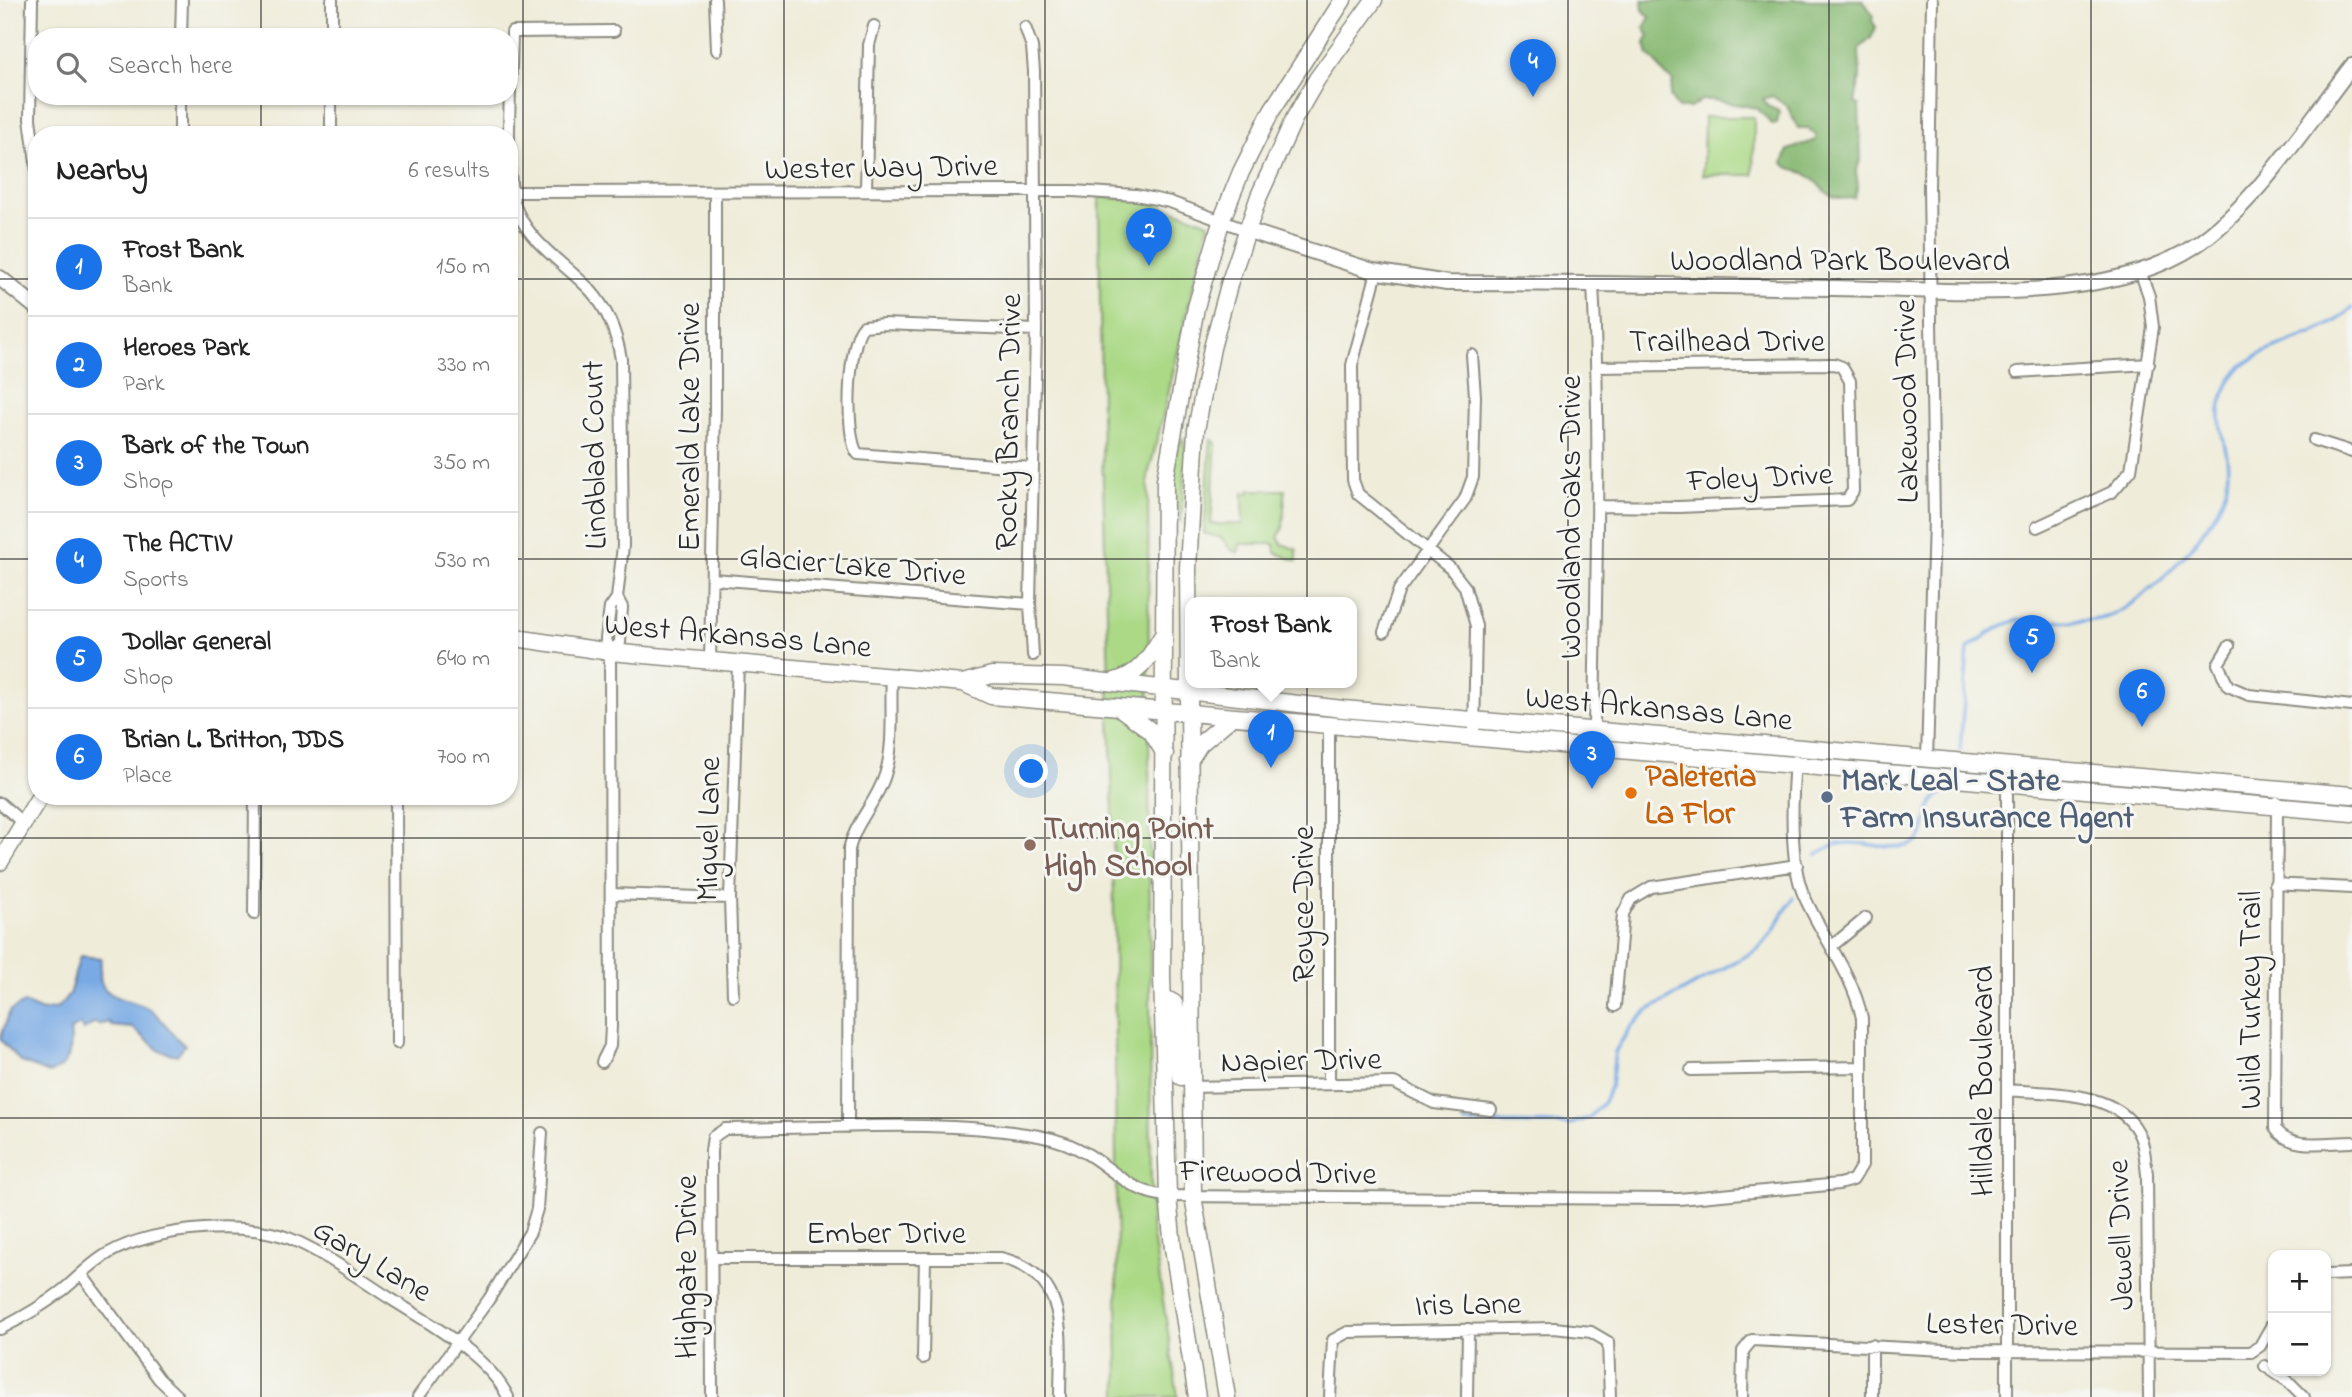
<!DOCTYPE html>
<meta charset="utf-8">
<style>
body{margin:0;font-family:"Indie Flower",sans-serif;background:#f6f6f6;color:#222}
.controls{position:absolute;right:21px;bottom:21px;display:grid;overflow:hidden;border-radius:14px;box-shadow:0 2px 5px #0004}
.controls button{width:63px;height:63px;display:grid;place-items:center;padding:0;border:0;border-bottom:2px solid #e0e0e0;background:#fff;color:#222;font:35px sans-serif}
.you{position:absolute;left:1032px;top:772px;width:24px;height:24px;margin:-18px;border:5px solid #fff;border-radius:50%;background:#1a73e8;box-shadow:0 0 0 10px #1a73e833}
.badge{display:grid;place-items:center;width:46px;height:46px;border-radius:50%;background:#1a73e8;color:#fff;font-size:23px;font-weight:700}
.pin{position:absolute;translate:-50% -58px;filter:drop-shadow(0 2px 4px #0008)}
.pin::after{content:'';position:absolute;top:37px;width:24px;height:21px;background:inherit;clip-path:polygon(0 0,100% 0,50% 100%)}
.popup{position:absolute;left:1185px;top:597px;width:172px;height:91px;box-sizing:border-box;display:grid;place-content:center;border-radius:14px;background:#fff;filter:drop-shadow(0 2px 5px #0005);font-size:23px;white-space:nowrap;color:#767676}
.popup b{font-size:26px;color:#222}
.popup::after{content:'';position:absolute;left:50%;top:100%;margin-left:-14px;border:14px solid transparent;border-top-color:#fff}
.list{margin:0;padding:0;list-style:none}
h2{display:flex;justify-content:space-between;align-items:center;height:91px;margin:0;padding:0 28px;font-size:30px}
h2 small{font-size:23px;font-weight:400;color:#767676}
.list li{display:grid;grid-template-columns:46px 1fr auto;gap:21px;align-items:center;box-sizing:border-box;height:98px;padding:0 28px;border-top:2px solid #e0e0e0}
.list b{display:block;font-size:26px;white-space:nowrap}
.list p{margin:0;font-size:23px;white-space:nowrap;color:#767676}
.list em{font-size:23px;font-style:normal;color:#767676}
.icon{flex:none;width:38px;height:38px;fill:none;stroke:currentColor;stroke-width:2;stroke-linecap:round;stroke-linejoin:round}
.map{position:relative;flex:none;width:2352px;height:1397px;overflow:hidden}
.search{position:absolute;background:#fff;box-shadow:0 2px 5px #0004;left:28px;top:28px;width:490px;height:77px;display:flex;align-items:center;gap:18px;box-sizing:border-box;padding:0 24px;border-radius:28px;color:#767676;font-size:26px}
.panel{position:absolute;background:#fff;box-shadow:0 2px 5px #0004;left:28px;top:126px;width:490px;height:679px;border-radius:28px}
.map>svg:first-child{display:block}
.green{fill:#abd986;stroke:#6b8258;stroke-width:2}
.forest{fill:#88b973;stroke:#5a724f;stroke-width:2}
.water{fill:#79aae4;stroke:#526a88;stroke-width:2}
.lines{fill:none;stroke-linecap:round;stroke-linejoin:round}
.stream{stroke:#79aae4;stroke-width:3.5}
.minor-casing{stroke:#8d8c82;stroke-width:14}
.tertiary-casing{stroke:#8d8c82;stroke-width:18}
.secondary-casing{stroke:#8d8c82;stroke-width:19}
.minor{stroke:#fff;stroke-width:10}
.tertiary{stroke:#fff;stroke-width:14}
.secondary{stroke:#fff;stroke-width:16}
.grid{fill:none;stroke:#2b2b2b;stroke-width:2;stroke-opacity:0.55}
.food-dot{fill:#e8710a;stroke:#f6f6f2;stroke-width:2.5}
.service-dot{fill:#5c6f8a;stroke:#f6f6f2;stroke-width:2.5}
.education-dot{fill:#8d6e63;stroke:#f6f6f2;stroke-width:2.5}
.labels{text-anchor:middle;stroke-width:6;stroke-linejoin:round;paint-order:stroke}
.street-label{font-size:32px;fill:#2b2b2b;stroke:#f6f6f2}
.food-label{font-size:32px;font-weight:bold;fill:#c56008;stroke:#f6f6f2;text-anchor:start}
.service-label{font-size:32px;font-weight:bold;fill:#4e5e75;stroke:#f6f6f2;text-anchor:start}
.education-label{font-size:32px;font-weight:bold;fill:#785e54;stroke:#f6f6f2;text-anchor:start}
</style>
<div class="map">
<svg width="2352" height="1397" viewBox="0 0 2352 1397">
<rect width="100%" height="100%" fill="#f6f6f2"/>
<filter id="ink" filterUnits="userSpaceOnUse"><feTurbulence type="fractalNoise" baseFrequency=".0143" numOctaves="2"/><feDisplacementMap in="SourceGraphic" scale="14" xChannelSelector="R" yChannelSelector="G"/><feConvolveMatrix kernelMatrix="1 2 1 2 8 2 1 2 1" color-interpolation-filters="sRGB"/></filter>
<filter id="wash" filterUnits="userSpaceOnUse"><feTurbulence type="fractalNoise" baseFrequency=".00686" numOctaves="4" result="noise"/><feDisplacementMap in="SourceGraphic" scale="28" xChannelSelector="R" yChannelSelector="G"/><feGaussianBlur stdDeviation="1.57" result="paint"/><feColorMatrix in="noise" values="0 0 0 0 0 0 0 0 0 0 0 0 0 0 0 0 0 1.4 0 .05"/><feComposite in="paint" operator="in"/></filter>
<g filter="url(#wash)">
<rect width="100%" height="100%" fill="#efecd9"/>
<path class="green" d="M1704,117H1754L1753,175H1703Z
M1099,197C1140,198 1172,208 1209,223C1186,307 1171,391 1148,475L1151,1223L1178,1397H1118L1113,815L1101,412Z
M1183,438L1186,456L1181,522L1178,520C1176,498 1168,456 1183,438Z
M1211,439L1216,443L1211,524H1243V493H1249L1250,490H1285L1283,529L1278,537L1282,544L1297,550V561L1276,553L1275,544H1240L1238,553L1230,549L1222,538L1204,533Z"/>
<path class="forest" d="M1642,0H1863L1873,15L1872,21L1876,27L1871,38L1859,49L1860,77L1855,103L1859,105L1861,158L1856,172L1858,187L1854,198C1826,201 1827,190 1809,176C1801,169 1791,172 1783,163L1788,150L1816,140V135L1808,128H1798L1787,106L1772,96L1763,99L1769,107L1779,111L1777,123L1772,124L1757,108L1712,100H1702L1690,108H1678L1670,97L1673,80C1660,74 1659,62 1648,55L1645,43L1649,36L1644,28L1650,17L1643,10Z"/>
<path class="water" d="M80,956L101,958C101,969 97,981 106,990C117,1001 138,1001 151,1010C164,1019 176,1041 185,1045L177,1055L160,1051L133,1028L111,1026L110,1022L98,1025L96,1022L84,1030L80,1025L70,1030C73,1048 69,1069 49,1073L21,1062L0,1039L10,1011L24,1003L42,1011L57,1008L69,995Z"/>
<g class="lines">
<path class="stream" d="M1960,750L1968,649C1983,637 2003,622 2023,619C2033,618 2045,620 2055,621C2097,623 2114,620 2147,592C2174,570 2223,516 2227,482C2233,437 2203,422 2234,375C2253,346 2324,339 2352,308
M1817,855C1848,828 1883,857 1916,843C1933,826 1920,809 1942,793
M1464,1123L1570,1124L1589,1118L1604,1102L1611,1085L1615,1052L1629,1029L1647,1011L1758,949L1773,931L1793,898"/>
</g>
</g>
<g filter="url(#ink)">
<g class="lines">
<defs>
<path id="minor" d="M32,0L30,119L37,170
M715,0L717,50
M1025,27L1032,47L1034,71L1036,330L1030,604L1033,655
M181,37L182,0
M332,37V0
M180,135V96
M331,135V96
M866,191L869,45L874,26
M512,192L1073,191L1136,195L1170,202L1246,230
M1377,272L1352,365L1353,480L1358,494L1450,568L1465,587L1476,626L1474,737
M1593,285C1601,433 1596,581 1594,729L1599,748
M1597,367L1834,364L1842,367L1850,381L1853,491L1847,500L1678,507L1597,506
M2017,372L2149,364
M2314,440L2352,452
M1032,468L858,454C844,438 848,339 864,326L884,324L1036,330
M2037,527L2112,492L2131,470L2153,327L2149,296L2140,271
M713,579L1030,604
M1384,632L1399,590L1465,499L1473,477L1475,396L1472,355
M2229,646L2218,664L2228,686L2249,695L2352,706
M610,652L620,643L622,607L617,598
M710,661L715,408V194
M1927,759L1934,521L1929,188L1932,0
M2007,779V1397
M396,796L397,1043
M2277,802L2275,1128C2290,1151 2327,1142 2352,1142
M0,803L23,823
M2275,884L2352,888
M612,894L730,898
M254,914L255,796
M1832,946L1866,918
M733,995L730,898L738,663
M1615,1006L1623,914L1631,899L1651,887L1797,865
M602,1062L610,1046L611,1026L610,652L606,639L610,608L617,598L623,546L621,359C617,335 608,310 591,291C567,265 533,246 518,213C502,180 512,73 512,32L614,31
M1691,1070L1862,1067
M1329,1083V726
M1190,1087L1394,1083L1434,1103L1491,1110
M2007,1090C2048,1094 2115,1089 2138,1132C2145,1145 2145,1160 2147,1174L2149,1397
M848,1127L849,849C856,820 877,802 885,775C895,745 890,707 892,676
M712,1258H1001C1072,1275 1060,1340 1060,1397
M82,1275L159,1379L178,1397
M2326,1275L2352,1274
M0,1329C22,1318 44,1305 63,1290C78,1278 92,1262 109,1253C155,1227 252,1218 300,1243C332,1258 361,1280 391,1299C428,1322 489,1357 508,1397
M1872,1345V1397
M923,1358L925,1258
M2265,1366L2289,1382L2304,1397
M418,1397L489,1299L530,1232L537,1209L542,1133
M712,1397L711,1151L713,1137L725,1129C828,1129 937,1118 1039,1136C1056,1139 1075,1146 1089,1155C1116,1172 1134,1194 1168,1196L1679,1199L1839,1184L1853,1180L1862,1165V1018C1852,971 1820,935 1802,891C1789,855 1792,798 1795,761
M1330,1397L1333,1340L1348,1332L1554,1328L1591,1332L1608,1342L1610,1397
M1467,1397L1468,1329
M1742,1397L1743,1351L1752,1340L1964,1351L2251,1352L2260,1346L2273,1323"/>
<path id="tertiary" d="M1246,230L1373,271L1447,283C1576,283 1705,286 1834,288C1940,289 2088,306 2183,253C2248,217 2305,126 2352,66
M0,278L37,308"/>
<path id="secondary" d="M509,637L610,652L963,683L991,696L2352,813
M1115,681C1141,674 1151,655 1164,633
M963,683L992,675L1063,677L1343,709L2352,795
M1120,708L1151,731L1165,754
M1189,761L1200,744L1232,717
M0,862L40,796
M1163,997L1174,1003L1177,1013L1181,1077
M1197,1397L1173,1248L1168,1196L1162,974L1165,480L1196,307L1222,219L1241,172L1272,110L1343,0
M1227,1397L1193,1196L1188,568L1196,430L1212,348L1230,281L1259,196L1294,119L1317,79L1374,0"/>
</defs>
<use href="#minor" class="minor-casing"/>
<use href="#tertiary" class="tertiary-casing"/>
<use href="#secondary" class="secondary-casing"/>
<use href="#minor" class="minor"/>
<use href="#tertiary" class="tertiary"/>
<use href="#secondary" class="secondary"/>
</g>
</g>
<path class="grid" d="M261,0V37M523,0V1397M784,0V1397M1045,0V1397M1307,0V1397M1568,0V1397M1829,0V1397M2091,0V1397M261,96V135M0,279H37M509,279H2352M0,559H37M509,559H2352M261,796V1397M0,838H2352M0,1118H2352"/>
<circle class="food-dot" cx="1631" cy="793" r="7"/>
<circle class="service-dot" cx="1827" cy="797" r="7"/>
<circle class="education-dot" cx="1030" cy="845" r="7"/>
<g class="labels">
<g class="street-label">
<text transform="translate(881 166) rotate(-1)" y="11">Wester Way Drive</text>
<text x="1840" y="270">Woodland Park Boulevard</text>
<text x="1727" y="351">Trailhead Drive</text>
<text transform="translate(1905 401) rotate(-91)" y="11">Lakewood Drive</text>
<text transform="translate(1007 422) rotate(-89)" y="11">Rocky Branch Drive</text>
<text transform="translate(688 427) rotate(-90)" y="11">Emerald Lake Drive</text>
<text transform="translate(593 455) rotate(-91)" y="11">Lindblad Court</text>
<text transform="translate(1760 476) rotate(-3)" y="11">Foley Drive</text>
<text transform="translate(1569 517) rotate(-90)" y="11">Woodland Oaks Drive</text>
<text transform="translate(853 564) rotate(5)" y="11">Glacier Lake Drive</text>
<text transform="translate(738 634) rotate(5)" y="11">West Arkansas Lane</text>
<text transform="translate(1659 707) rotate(5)" y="11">West Arkansas Lane</text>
<text transform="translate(707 829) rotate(-89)" y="11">Miguel Lane</text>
<text transform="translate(1302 904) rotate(-90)" y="11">Royce Drive</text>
<text transform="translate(2249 1000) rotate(-90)" y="11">Wild Turkey Trail</text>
<text transform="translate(1301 1059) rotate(-1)" y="11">Napier Drive</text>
<text transform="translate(1981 1081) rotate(-90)" y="11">Hilldale Boulevard</text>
<text transform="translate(1278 1171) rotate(1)" y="11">Firewood Drive</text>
<text x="886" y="1243">Ember Drive</text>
<text transform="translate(2119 1235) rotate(-92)" y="11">Jewell Drive</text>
<text transform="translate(373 1259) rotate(31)" y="11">Gary Lane</text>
<text transform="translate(685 1267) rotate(-90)" y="11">Highgate Drive</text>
<text transform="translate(1468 1303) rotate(-1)" y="11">Iris Lane</text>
<text transform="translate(2002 1323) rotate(1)" y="11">Lester Drive</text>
</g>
<g class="food-label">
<text x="1645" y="786">Paleteria<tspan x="1645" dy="37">La Flor</tspan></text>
</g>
<g class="service-label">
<text x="1841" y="790">Mark Leal - State<tspan x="1841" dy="37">Farm Insurance Agent</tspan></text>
</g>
<g class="education-label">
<text x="1044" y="838">Turning Point<tspan x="1044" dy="37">High School</tspan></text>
</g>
</g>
</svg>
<div class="controls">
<button>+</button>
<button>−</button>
</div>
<div class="you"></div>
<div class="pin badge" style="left:1271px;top:768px">1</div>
<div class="popup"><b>Frost Bank</b>Bank</div>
<div class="pin badge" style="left:1149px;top:266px">2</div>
<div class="pin badge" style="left:1592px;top:789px">3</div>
<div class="pin badge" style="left:1533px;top:97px">4</div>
<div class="pin badge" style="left:2032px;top:673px">5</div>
<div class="pin badge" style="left:2142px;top:727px">6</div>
<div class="search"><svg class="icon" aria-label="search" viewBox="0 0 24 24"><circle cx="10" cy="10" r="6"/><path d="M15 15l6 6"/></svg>Search here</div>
<section class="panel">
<h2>Nearby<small>6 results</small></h2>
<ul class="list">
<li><span class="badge">1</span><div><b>Frost Bank</b><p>Bank</p></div><em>150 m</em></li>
<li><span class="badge">2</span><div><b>Heroes Park</b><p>Park</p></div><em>330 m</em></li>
<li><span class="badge">3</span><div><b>Bark of the Town</b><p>Shop</p></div><em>350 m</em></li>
<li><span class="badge">4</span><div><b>The ACTIV</b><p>Sports</p></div><em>530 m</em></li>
<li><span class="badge">5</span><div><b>Dollar General</b><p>Shop</p></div><em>640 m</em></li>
<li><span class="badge">6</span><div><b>Brian L. Britton, DDS</b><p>Place</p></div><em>700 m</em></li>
</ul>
</section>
</div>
